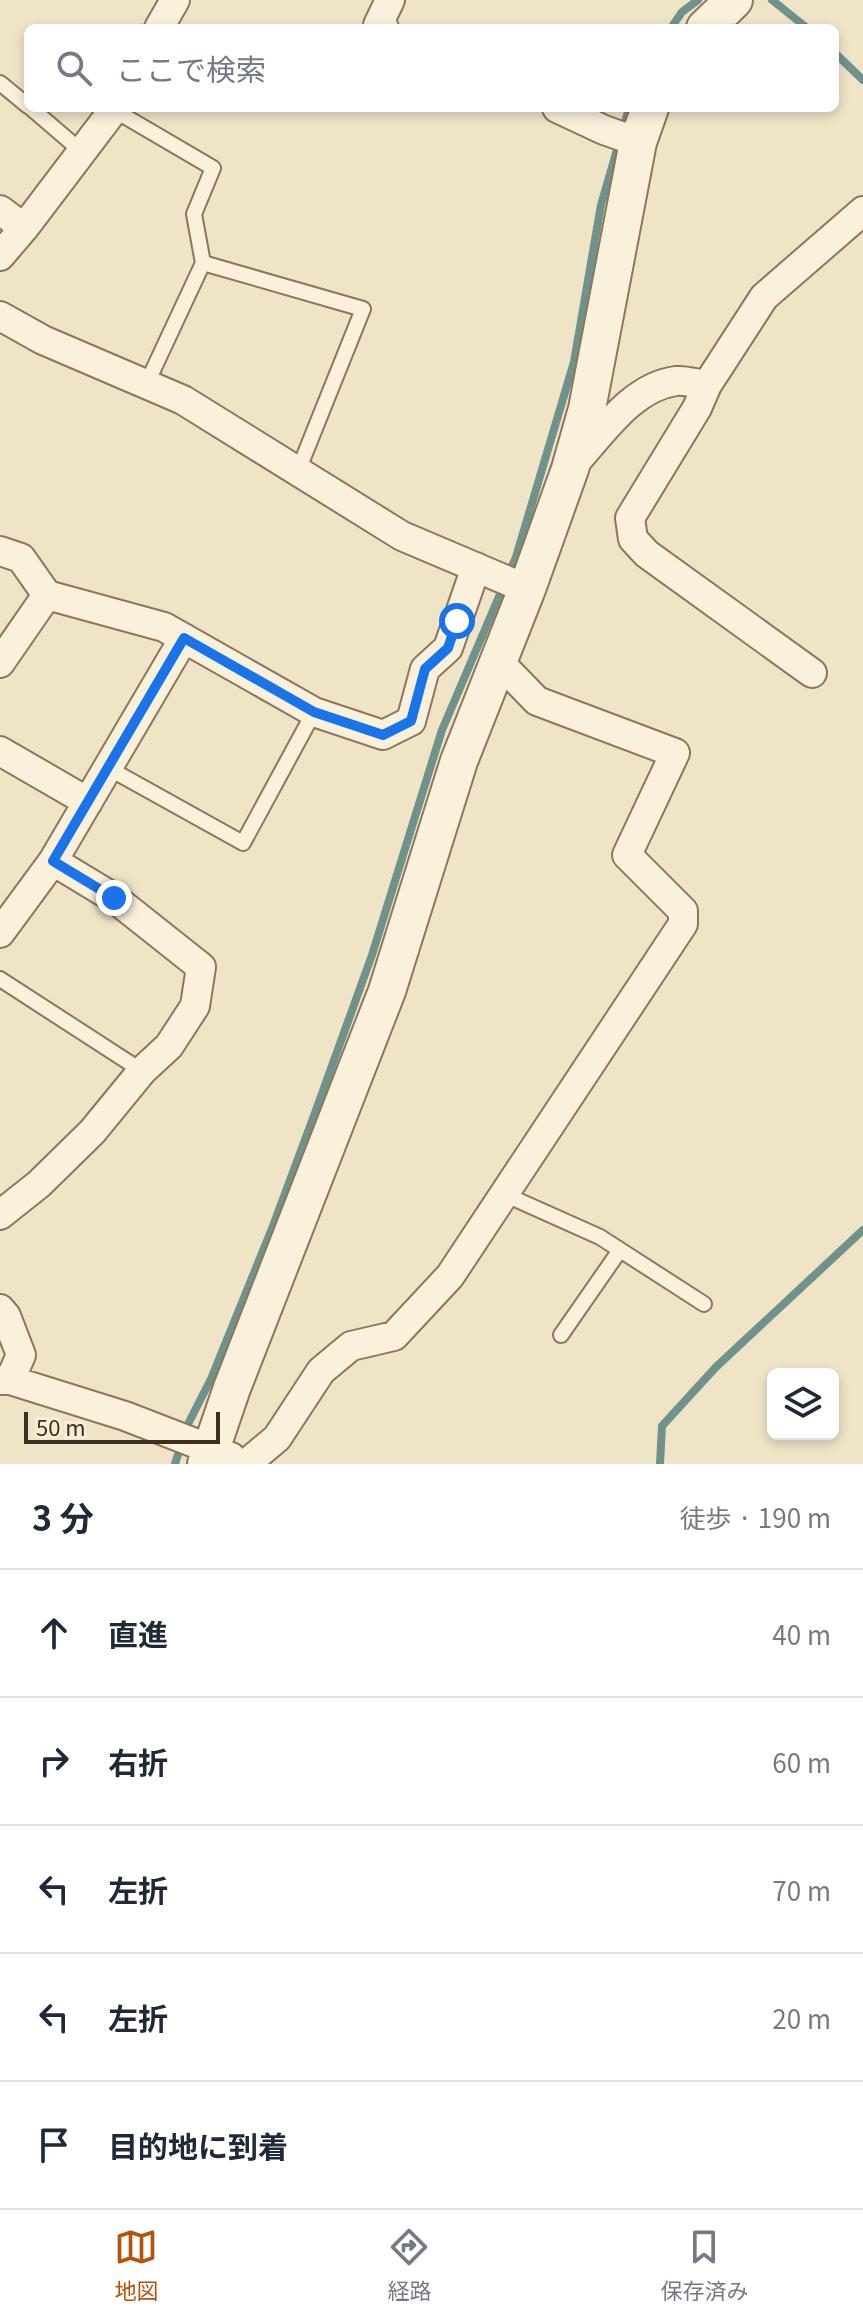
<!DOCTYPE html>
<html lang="ja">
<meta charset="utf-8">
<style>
body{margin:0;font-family:Georgia,"Noto Sans JP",serif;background:#f6f6f7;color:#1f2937}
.controls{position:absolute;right:24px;bottom:24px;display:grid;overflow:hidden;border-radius:12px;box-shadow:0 4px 12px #0003}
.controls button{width:72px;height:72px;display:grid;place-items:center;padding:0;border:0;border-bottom:2px solid #e0e1e3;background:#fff;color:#1f2937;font:40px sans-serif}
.scale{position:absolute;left:24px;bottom:20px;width:196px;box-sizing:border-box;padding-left:8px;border:4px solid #3d2e20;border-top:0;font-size:22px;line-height:28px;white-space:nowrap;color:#3d2e20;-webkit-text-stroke:6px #f7eed8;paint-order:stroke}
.stop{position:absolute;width:24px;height:24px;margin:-18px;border:6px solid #1a73e8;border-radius:50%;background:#fff}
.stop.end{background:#1a73e8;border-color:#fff;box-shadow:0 2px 8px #0008}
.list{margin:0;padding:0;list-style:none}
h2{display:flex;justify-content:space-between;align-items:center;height:104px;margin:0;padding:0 32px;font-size:34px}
h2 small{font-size:26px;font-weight:400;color:#747a83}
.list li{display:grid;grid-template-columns:52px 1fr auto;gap:24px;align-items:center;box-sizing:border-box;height:128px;padding:0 32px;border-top:2px solid #e0e1e3}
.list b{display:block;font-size:30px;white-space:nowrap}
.list em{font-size:26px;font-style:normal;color:#747a83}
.icon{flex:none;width:44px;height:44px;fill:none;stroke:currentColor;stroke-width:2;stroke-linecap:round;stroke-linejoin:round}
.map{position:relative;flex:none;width:863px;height:1464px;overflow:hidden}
.search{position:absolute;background:#fff;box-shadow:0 4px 12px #0003;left:24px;right:24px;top:24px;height:88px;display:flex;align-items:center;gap:20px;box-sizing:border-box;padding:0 28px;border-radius:12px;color:#747a83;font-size:30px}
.sheet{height:744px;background:#fff}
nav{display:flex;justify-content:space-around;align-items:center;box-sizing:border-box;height:112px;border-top:2px solid #e0e1e3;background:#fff;font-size:22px;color:#747a83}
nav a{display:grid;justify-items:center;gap:4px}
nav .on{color:#b45309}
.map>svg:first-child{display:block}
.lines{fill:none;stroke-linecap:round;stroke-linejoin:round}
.stream{stroke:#6f938a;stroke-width:8}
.service-casing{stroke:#8d765c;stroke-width:18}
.minor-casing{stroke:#8d765c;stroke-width:32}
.tertiary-casing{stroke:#8d765c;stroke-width:40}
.service{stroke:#faf1dc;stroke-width:14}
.minor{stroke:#faf1dc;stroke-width:28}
.tertiary{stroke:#faf1dc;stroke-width:36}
.route{stroke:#1a73e8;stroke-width:10}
</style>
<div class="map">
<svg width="863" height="1464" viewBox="0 0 863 1464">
<rect width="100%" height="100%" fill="#f0e4c8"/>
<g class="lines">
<path class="stream" d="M772,0L807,28
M671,28L682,12L698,0
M835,53L863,80
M175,1464L187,1426L211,1379L273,1226L315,1113L372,955L442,730L516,557L574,362L601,205L629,108
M660,1464L662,1426L716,1367L863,1230"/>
<defs>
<path id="service" d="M0,83L28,106
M31,108L81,151
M114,110L213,168L194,214L203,263L363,309L298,471
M147,383L203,263
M108,768L243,843L314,712
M0,979L142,1071
M506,1195L600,1237L704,1304
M561,1335L620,1250"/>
<path id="minor" d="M159,28L175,0
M384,28L378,25L390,0
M557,108L604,130L638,142
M0,210L24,228L0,256
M24,228L115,108
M0,316L43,340L183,400L402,536L527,589
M707,385L697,408L630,518L633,539L647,554L812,673
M570,468C600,437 630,387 676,381C686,380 697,384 707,385L764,297L863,211
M0,551L21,558L47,595
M0,663L47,595L164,627L314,712L383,735L411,721L425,669L448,648L476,567
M0,751L88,802
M0,933L53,861L184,638
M0,1215L39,1184L92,1132L142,1071L169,1046L195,1006L201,967L114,898L53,861
M0,1309L6,1316L21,1355L10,1380
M0,1380H10L125,1416L231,1457
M246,1464L277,1438L321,1371L351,1346L394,1336L450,1276L683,924V911L627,855L675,753L537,701L498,661"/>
<path id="tertiary" d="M705,28L734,0
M206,1464L232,1388L387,991L459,761L527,589L570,469L587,409L638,142L650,108"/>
</defs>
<use href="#service" class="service-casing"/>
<use href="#minor" class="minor-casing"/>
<use href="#tertiary" class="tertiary-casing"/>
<use href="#service" class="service"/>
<use href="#minor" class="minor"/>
<use href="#tertiary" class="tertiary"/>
</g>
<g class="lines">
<path class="route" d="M114,898L53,861L184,638L314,712L383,735L411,721L425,669L448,648L457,621"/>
</g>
</svg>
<div class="controls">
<button><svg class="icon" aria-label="layers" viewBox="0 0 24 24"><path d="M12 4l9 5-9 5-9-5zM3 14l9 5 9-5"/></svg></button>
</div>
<div class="scale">50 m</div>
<div class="stop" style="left:457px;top:621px"></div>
<div class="stop end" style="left:114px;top:898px"></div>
<div class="search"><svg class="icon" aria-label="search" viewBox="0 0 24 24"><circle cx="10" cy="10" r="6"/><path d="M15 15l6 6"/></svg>ここで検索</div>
</div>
<section class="sheet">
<h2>3 分<small>徒歩 · 190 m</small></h2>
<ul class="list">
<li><svg class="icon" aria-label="ahead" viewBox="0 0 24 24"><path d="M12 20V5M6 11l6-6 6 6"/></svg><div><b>直進</b></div><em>40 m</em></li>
<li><svg class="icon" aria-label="right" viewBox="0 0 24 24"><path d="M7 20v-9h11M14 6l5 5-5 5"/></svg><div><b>右折</b></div><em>60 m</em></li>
<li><svg class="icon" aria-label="left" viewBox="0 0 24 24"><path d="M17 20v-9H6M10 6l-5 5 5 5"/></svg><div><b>左折</b></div><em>70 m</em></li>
<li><svg class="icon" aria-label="left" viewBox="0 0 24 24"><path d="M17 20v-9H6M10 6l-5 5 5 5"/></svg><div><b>左折</b></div><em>20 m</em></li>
<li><svg class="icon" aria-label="arrive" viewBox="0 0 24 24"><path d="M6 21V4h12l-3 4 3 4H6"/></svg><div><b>目的地に到着</b></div></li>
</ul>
</section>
<nav>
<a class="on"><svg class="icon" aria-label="map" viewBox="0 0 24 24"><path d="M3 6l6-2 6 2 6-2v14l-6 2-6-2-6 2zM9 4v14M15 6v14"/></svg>地図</a>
<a><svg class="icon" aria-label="directions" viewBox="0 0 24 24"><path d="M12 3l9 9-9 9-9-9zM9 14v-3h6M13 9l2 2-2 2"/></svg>経路</a>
<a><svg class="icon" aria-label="saved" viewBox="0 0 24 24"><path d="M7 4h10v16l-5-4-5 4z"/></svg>保存済み</a>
</nav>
